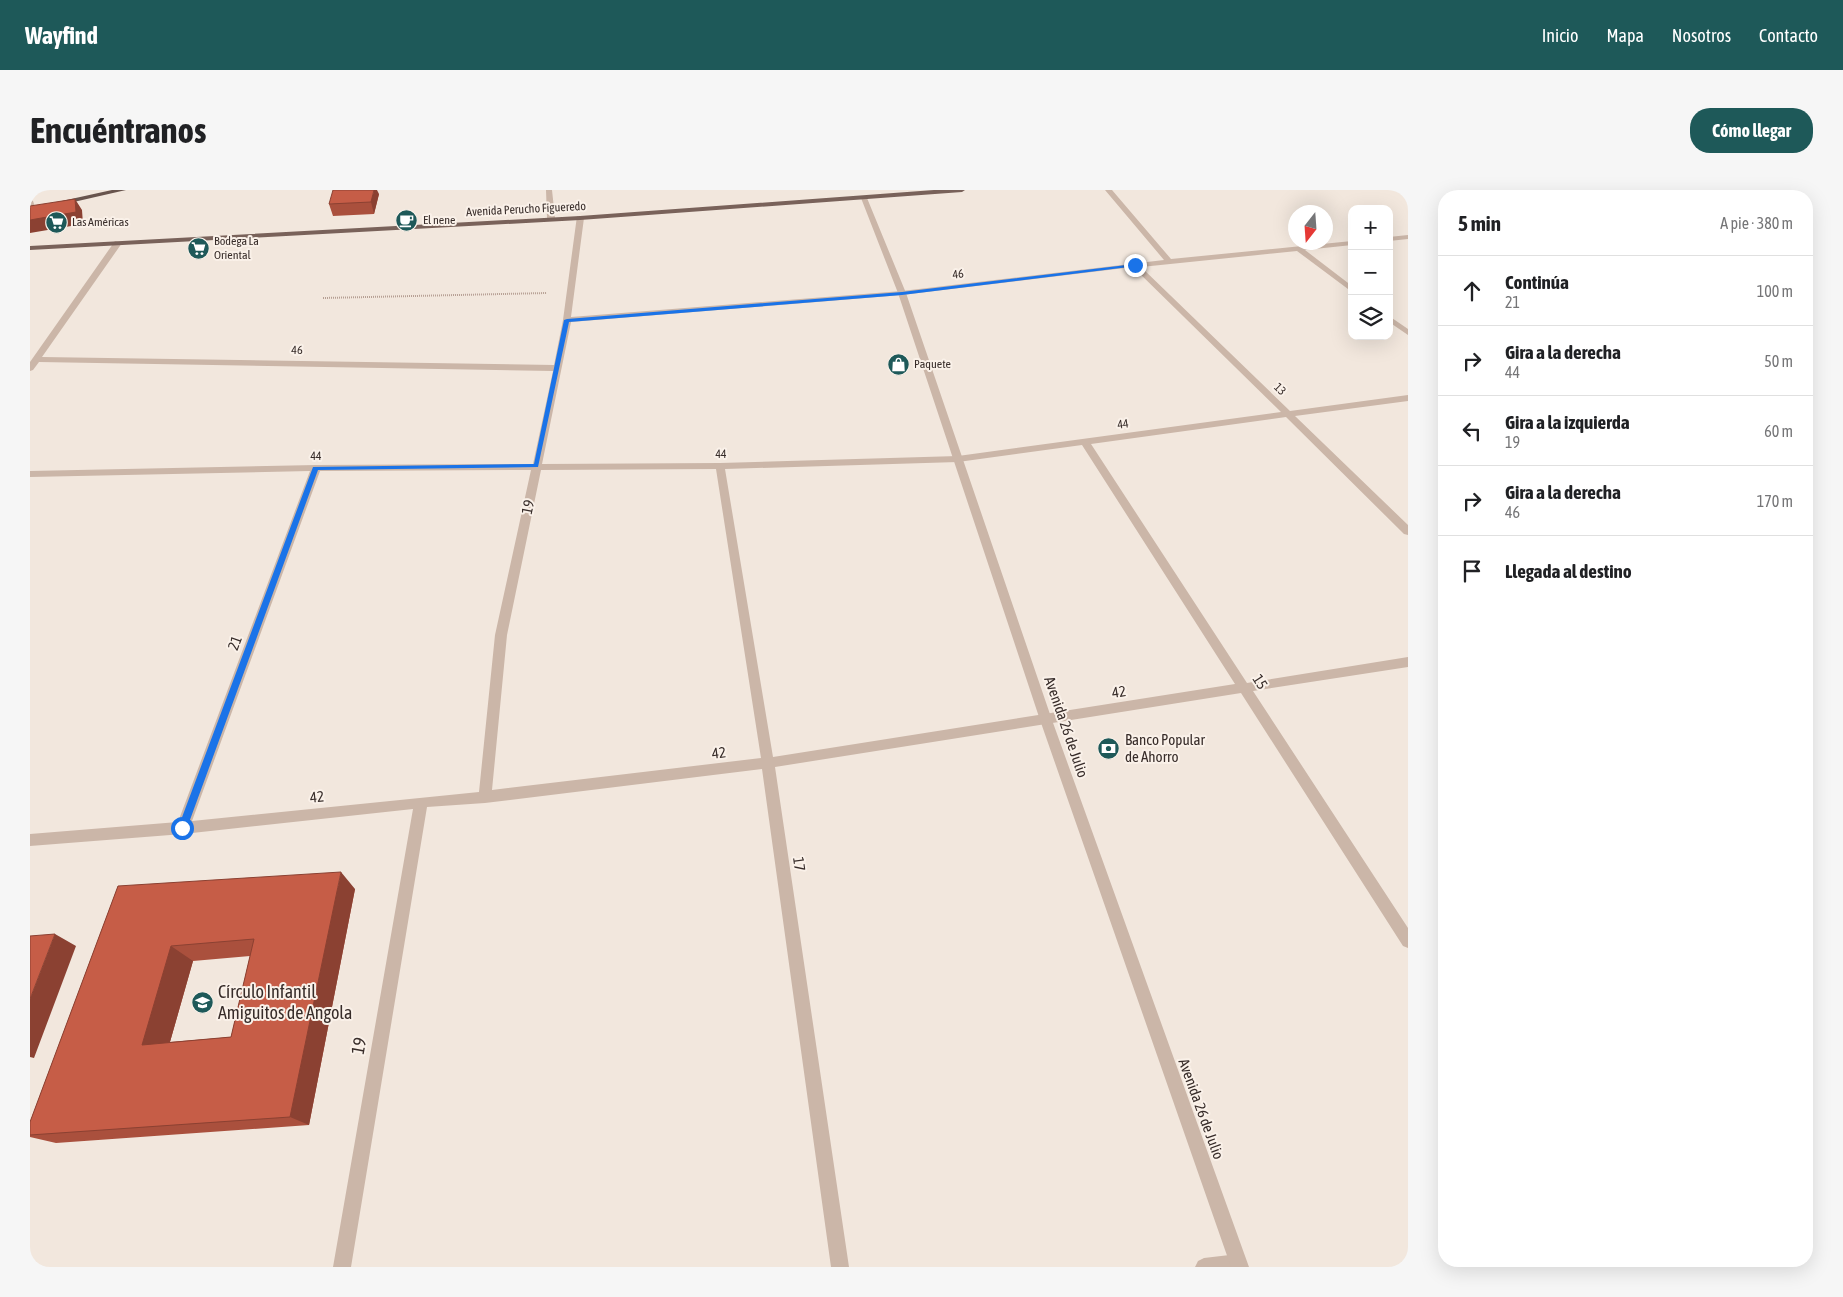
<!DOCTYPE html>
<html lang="es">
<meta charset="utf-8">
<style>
body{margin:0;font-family:"Asap Condensed",sans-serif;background:#f6f6f6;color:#202124}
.controls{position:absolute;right:15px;top:15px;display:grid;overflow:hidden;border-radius:10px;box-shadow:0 5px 20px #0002}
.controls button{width:45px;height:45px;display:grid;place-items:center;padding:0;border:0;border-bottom:1px solid #e0e0e0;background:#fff;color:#202124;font:25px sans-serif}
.compass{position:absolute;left:1258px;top:15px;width:45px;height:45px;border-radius:50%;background:#fff;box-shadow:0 5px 20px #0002;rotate:197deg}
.stop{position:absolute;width:15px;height:15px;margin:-11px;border:4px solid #1a73e8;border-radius:50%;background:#fff}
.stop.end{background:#1a73e8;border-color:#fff;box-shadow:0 1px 5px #0008}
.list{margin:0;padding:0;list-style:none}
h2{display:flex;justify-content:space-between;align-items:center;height:65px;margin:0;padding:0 20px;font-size:21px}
h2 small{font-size:16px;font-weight:400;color:#757577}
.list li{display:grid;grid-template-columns:32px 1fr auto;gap:15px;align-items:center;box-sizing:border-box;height:70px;padding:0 20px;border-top:1px solid #e0e0e0}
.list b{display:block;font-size:19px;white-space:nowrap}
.list p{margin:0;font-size:16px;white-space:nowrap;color:#757577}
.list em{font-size:16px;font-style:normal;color:#757577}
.icon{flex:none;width:28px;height:28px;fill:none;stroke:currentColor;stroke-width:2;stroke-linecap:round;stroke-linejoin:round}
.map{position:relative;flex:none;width:1378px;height:1077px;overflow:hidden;border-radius:20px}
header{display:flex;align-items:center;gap:30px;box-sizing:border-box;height:70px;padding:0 25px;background:#1e5959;color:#fff}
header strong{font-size:24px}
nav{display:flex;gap:28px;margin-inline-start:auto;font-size:18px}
.intro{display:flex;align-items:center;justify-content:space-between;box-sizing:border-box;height:120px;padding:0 30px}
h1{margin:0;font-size:35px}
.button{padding:12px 22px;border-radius:20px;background:#1e5959;color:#fff;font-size:18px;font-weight:700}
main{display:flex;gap:30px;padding:0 30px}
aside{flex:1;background:#fff;border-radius:20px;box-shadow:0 5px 20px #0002}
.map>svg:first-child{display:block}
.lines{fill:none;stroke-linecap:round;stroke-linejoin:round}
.path{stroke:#b69f93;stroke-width:2;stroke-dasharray:1 1;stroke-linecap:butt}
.service{fill:#cbb6a8;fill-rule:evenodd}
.minor{fill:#cbb6a8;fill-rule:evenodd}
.tertiary{fill:#cbb6a8;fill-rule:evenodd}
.primary{fill:#79625a;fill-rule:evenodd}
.trunk{fill:#68544d;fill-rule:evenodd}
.wall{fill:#aa503d;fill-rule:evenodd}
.shaded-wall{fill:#8b4132}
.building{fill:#c65d47;stroke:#8b4132;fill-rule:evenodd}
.route{fill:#1a73e8}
.labels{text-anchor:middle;stroke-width:4;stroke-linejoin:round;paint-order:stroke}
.far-street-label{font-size:12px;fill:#372c29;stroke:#faf1e9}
.far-poi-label{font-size:12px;fill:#372c29;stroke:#faf1e9;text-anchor:start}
.street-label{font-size:15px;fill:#372c29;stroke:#faf1e9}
.poi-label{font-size:15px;fill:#372c29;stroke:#faf1e9;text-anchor:start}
.near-poi-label{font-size:18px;fill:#372c29;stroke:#faf1e9;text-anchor:start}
.near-street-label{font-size:18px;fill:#372c29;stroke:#faf1e9}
</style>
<header>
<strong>Wayfind</strong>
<nav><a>Inicio</a><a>Mapa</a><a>Nosotros</a><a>Contacto</a></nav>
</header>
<div class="intro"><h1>Encuéntranos</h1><a class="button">Cómo llegar</a></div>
<main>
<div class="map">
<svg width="1378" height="1077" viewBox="0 0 1378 1077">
<rect width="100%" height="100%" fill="#f2e7dd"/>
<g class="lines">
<path class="path" d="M293,108L517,103"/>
<path class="service" d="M0,9L3,11L6,20L0,19Z"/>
<path class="minor" d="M516,0H522L525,28L521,30L517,28Z
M1075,0H1082L1141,69L1322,51V55L1275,60L1322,96V102L1267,61L1111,77L1260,221L1378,205V211L1265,226L1378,335V345L1374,344L1256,227L1061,254L1217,493L1378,467V477L1223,501L1378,738V758L1373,756L1211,503L745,577L819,1077H801L732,579L455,613L397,617L321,1077H303L383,619L153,644L0,656V644L148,632L280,281L0,287V281L286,275L503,274L523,181L9,172L3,180L0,181V172L85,51L92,53L12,167L524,175L533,130L547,26L554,28L541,127L872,101L1134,70ZM1103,77L1251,222L928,266L690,273L512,274L541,132L872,105ZM1052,255L1205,494L743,567L695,279L928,272ZM686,279L731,568L462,600L477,445L511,280ZM501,280L465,445L449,602L162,631L290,281Z
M1378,45V49L1359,51V47Z
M1359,126L1378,139V145L1359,132Z
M1208,1064L1214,1067L1217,1073L1215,1077H1165L1168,1071L1174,1068Z"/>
<path class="tertiary" d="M834,6L837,8L876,103L1022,530L1219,1077H1201L1010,530L868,103L831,8Z"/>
<path class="primary" d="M904,0H935L932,2L550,30L0,60V56L550,26Z"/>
<path class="trunk" d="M82,0H96L0,22V18Z"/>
</g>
<path class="wall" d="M349,4L344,24L303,26L299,14Z
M88,696L325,699L279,935L26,953L0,947V932ZM220,766L201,847L140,852L163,771Z"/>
<path class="shaded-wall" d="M344,0H347L349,4L344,24L341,12Z
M45,9L52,20L53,34L0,43V30Z
M311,682L325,699L279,935L260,927Z
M25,744L46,756L4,868L0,867V809Z
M141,756L163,771L136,866L112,855Z"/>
<path class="building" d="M303,0H344L341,12L299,14Z
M45,9L46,22L0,30V16Z
M311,682L260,927L0,945V932L88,696ZM224,749L201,847L112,855L141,756Z
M25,744L0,809V746Z"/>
<path class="route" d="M1105,74L1107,76L872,105L539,132L508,277L288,280L157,638L156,641H149L148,638L283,277L504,274L534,130L537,129L872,102Z"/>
<defs>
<symbol id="cafe-disc" viewBox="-11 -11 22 22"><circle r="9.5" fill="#1e5959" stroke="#faf1e9"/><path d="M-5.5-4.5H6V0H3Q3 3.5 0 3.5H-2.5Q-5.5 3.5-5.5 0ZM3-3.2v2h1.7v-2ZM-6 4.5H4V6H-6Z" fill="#fff"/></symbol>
<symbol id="supermarket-disc" viewBox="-11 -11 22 22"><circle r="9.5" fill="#1e5959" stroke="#faf1e9"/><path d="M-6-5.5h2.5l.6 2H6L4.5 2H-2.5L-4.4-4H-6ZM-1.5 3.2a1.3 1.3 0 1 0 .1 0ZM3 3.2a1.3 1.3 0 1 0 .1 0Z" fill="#fff"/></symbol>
<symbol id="shop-disc" viewBox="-11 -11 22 22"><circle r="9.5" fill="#1e5959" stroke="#faf1e9"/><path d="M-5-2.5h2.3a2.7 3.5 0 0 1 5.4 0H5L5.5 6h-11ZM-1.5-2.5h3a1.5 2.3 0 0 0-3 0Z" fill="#fff"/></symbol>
<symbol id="bank-disc" viewBox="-11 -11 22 22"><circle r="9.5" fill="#1e5959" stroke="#faf1e9"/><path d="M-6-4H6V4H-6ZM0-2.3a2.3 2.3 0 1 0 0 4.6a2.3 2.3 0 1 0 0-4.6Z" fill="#fff"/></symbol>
<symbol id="school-disc" viewBox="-11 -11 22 22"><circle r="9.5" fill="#1e5959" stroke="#faf1e9"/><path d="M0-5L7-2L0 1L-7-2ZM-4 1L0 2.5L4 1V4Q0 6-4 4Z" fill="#fff"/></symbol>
</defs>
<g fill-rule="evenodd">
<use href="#cafe-disc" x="364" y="18" width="25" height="25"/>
<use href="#supermarket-disc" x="14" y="20" width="25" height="25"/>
<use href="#supermarket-disc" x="156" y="46" width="25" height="25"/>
<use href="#shop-disc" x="856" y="162" width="25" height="25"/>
<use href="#bank-disc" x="1066" y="546" width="25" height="25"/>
<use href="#school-disc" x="160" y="800" width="25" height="25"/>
</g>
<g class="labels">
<g class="far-street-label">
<text transform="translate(496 19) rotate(-3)" y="4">Avenida Perucho Figueredo</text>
<text transform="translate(928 84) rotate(-7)" y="4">46</text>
<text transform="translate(267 160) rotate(1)" y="4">46</text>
<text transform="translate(1250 199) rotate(44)" y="4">13</text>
<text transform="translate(1093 234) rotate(-8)" y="4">44</text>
<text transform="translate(691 264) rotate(-1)" y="4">44</text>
<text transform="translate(286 266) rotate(-1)" y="4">44</text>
</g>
<g class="far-poi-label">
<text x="393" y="34">El nene</text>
<text x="42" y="36">Las Américas</text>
<text x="184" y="55">Bodega La<tspan x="184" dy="14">Oriental</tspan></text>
<text x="884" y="178">Paquete</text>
</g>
<g class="street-label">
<text transform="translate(498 317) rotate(-78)" y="5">19</text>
<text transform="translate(205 453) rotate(-70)" y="5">21</text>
<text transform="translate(1230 492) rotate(57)" y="5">15</text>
<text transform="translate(1089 502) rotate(-9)" y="5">42</text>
<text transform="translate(1036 537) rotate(71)" y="5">Avenida 26 de Julio</text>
<text transform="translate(689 563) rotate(-7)" y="5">42</text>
<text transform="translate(287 607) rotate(-6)" y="5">42</text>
<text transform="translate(769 674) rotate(82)" y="5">17</text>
<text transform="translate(1171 919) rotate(70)" y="5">Avenida 26 de Julio</text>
</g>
<g class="poi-label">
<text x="1095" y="555">Banco Popular<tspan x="1095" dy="17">de Ahorro</tspan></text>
</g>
<g class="near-poi-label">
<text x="188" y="808">Círculo Infantil<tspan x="188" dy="21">Amiguitos de Angola</tspan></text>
</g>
<g class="near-street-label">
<text transform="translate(329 856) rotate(-80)" y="6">19</text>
</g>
</g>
</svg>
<div class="controls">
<button>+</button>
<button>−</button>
<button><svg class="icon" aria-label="layers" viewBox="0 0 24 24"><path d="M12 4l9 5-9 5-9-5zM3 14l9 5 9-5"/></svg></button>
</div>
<svg class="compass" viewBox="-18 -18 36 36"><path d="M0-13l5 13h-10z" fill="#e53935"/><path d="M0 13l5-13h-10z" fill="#757577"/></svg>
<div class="stop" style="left:152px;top:638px"></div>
<div class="stop end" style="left:1105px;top:75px"></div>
</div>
<aside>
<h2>5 min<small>A pie · 380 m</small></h2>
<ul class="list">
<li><svg class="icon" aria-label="ahead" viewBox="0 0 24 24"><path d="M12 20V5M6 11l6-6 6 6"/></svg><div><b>Continúa</b><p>21</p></div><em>100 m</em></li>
<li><svg class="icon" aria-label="right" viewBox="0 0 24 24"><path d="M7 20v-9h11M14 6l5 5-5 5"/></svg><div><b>Gira a la derecha</b><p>44</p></div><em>50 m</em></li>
<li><svg class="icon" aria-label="left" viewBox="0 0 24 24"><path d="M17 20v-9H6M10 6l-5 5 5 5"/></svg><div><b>Gira a la izquierda</b><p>19</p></div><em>60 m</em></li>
<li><svg class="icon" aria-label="right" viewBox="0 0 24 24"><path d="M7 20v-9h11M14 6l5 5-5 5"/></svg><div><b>Gira a la derecha</b><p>46</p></div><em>170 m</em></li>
<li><svg class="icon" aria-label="arrive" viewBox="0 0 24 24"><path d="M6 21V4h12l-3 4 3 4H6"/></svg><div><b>Llegada al destino</b></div></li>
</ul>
</aside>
</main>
